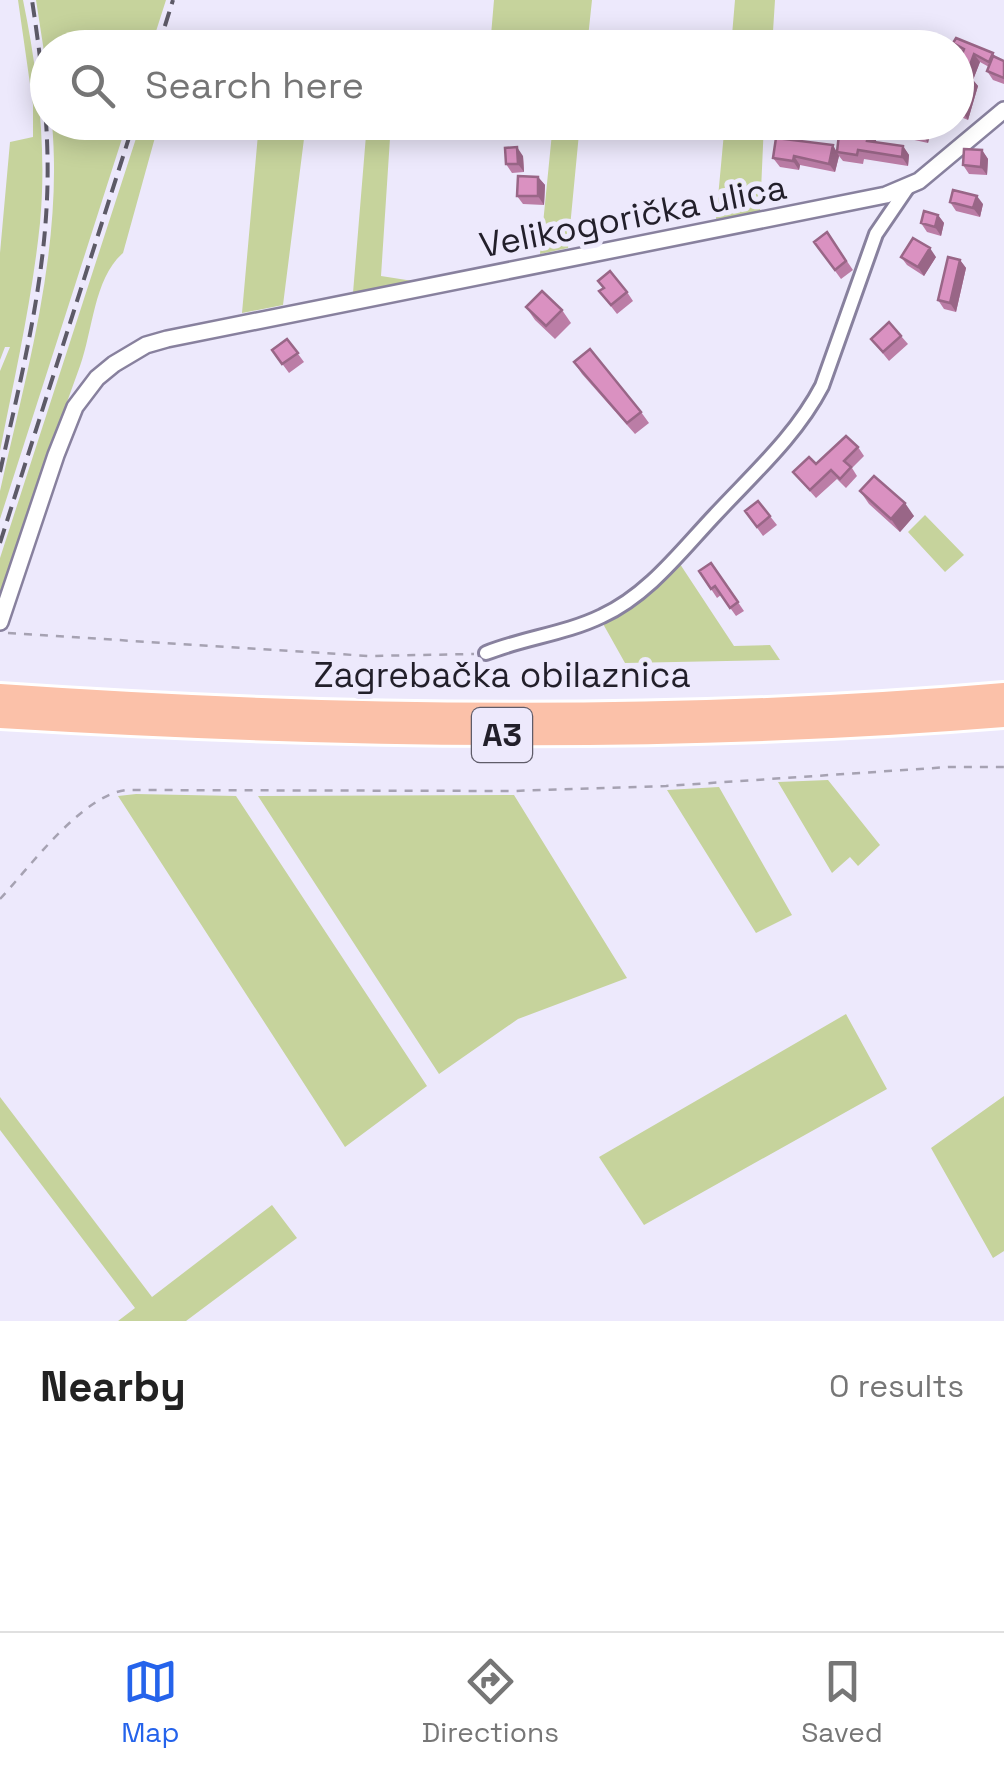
<!DOCTYPE html>
<meta charset="utf-8">
<style>
body{margin:0;font-family:"Space Grotesk",sans-serif;background:#f6f6f6;color:#222}
.list{margin:0;padding:0;list-style:none}
h2{display:flex;justify-content:space-between;align-items:center;height:130px;margin:0;padding:0 40px;font-size:42px}
h2 small{font-size:32px;font-weight:400;color:#767676}
.icon{flex:none;width:55px;height:55px;fill:none;stroke:currentColor;stroke-width:2;stroke-linecap:round;stroke-linejoin:round}
.map{position:relative;flex:none;width:1004px;height:1321px;overflow:hidden}
.search{position:absolute;background:#fff;box-shadow:0 5px 25px #0003;left:30px;right:30px;top:30px;height:110px;display:flex;align-items:center;gap:25px;box-sizing:border-box;padding:0 35px;border-radius:55px;color:#767676;font-size:38px}
.sheet{height:310px;background:#fff}
nav{display:flex;justify-content:space-around;align-items:center;box-sizing:border-box;height:140px;border-top:2px solid #e0e0e0;background:#fff;font-size:28px;color:#767676}
nav a{display:grid;justify-items:center;gap:5px}
nav .on{color:#2563eb}
.map>svg:first-child{display:block}
.green{fill:#c6d39c}
.lines{fill:none;stroke-linecap:round;stroke-linejoin:round}
.minor-casing{stroke:#88819e;stroke-width:18}
.tertiary-casing{stroke:#88819e;stroke-width:20}
.motorway-casing{stroke:#fff;stroke-width:28}
.path{stroke:#a6a2b2;stroke-width:2.5;stroke-dasharray:8 8;stroke-linecap:butt}
.minor{stroke:#fff;stroke-width:12}
.tertiary{stroke:#fff;stroke-width:15}
.motorway{stroke:#fbc1a9;stroke-width:22}
.rail{stroke:#5d5a67;stroke-width:4;stroke-dasharray:15 8;stroke-linecap:butt}
.wall{fill:#bb7da6}
.shaded-wall{fill:#996687}
.building{fill:#da91c1;stroke:#996687;stroke-width:2.5}
.labels{text-anchor:middle;stroke-width:10;stroke-linejoin:round;paint-order:stroke}
.shield{fill:#ede9fc;stroke:#5f5c69;stroke-width:2.5}
.shield-label{font-size:32px;font-weight:bold;fill:#221f2a}
.street-label{font-size:35px;fill:#221f2a;stroke:#ede9fc}
</style>
<div class="map">
<svg width="1004" height="1321" viewBox="0 0 1004 1321">
<rect width="100%" height="100%" fill="#ede9fc"/>
<path class="green" d="M18,0H23C38,73 47,149 40,223C32,300 15,375 0,451V371L10,347H5L0,360V253L10,142L33,137V105Z
M36,0H166L151,47L48,48L47,71Z
M494,0H592L587,47H490Z
M735,0H775L772,47H731Z
M725,122L764,123L760,213L716,219Z
M52,123H127L0,519V491C27,370 63,247 52,123Z
M141,123H159L123,253C94,278 93,330 80,366C52,443 25,520 0,599V558Z
M259,123H306L283,305L242,313Z
M367,123H391L381,276L413,281L353,293Z
M553,123H580L568,248L540,254Z
M925,515L964,555L945,572L908,532Z
M678,561L734,646L770,645L780,660L625,663L602,622Z
M828,780L880,845L858,866L850,857L832,873L778,782Z
M719,787L792,915L756,933L667,790Z
M136,794L236,796L427,1086L345,1147L118,796Z
M514,795L627,978L518,1019L439,1074L258,796Z
M846,1014L887,1089L644,1225L599,1157Z
M1004,1096V1251L993,1258L931,1148Z
M0,1097L152,1297L272,1205L297,1238L186,1321H118L135,1308L0,1130Z"/>
<g class="lines">
<defs>
<path id="minor" d="M486,653C523,638 565,634 602,616C648,595 681,551 715,515C753,474 796,436 822,386L876,234L908,187"/>
<path id="tertiary" d="M0,622L56,455L75,407L97,378L114,364L146,345L167,339L886,195L919,181L1004,110"/>
<path id="motorway" d="M0,695C334,718 671,723 1004,694
M0,717C335,737 669,743 1004,716"/>
</defs>
<use href="#minor" class="minor-casing"/>
<use href="#tertiary" class="tertiary-casing"/>
<use href="#motorway" class="motorway-casing"/>
<path class="path" d="M8,633L369,656L474,654
M0,899C30,867 81,796 126,790L513,791L666,786L949,767H1004"/>
<use href="#minor" class="minor"/>
<use href="#tertiary" class="tertiary"/>
<use href="#motorway" class="motorway"/>
<path class="rail" d="M158,48L173,0
M0,472C20,382 43,292 47,199C50,133 42,66 32,0
M0,543L134,122"/>
</g>
<path class="wall" d="M953,43L993,53L996,58L1004,61V84L993,80L987,71L989,67L980,62L973,80L978,86L968,120L956,115V70L963,54L959,52Z
M880,122L875,142L903,146L909,155L908,166L864,159L863,164L843,161L839,156L835,172L800,165L799,170L780,167L773,158L837,151L849,135Z
M932,126L928,143L910,139L904,130Z
M982,150L988,159L987,175L969,174L963,165Z
M523,156L524,172L512,173L506,164Z
M538,177L545,185L544,205L523,204L517,196Z
M950,202L983,204L980,217L956,211Z
M938,215L944,223L941,236L927,232L921,223Z
M827,232L853,270L841,279L814,242Z
M901,257H936L924,276L907,265Z
M960,260L966,268L956,312L944,309L938,300Z
M599,291L627,292L633,301L617,314Z
M526,307L562,310L571,323L555,339L535,320Z
M901,336L908,344L889,361L871,339Z
M287,339L304,362L289,373L272,350Z
M574,362L641,412L649,423L635,434L582,374Z
M858,447L864,456L852,468L857,476L846,488L837,479L816,498L793,472L816,464Z
M860,491L914,516L900,532L869,504Z
M758,501L777,525L763,536L745,511Z
M711,563L744,611L736,616L721,595L717,598L699,571Z"/>
<path class="shaded-wall" d="M974,54L980,62L973,80L978,86L968,120L962,111L966,76Z
M872,122H880L874,150L867,141Z
M925,122H930L932,126L928,143L922,134Z
M833,145L839,156L835,172L829,164Z
M903,146L909,155L908,166L902,157Z
M517,147L523,156L524,172L518,164Z
M982,150L988,159L987,175L981,167Z
M794,156L800,165L799,170L793,161Z
M538,177L545,185L544,205L538,196Z
M977,196L983,204L980,217L973,208Z
M938,215L944,223L941,236L935,227Z
M930,248L936,257L924,276L918,267Z
M960,260L966,268L956,312L950,303Z
M905,503L914,516L900,532L891,519Z"/>
<path class="building" d="M956,38L993,53L989,62L974,54L966,76L972,78L962,111L956,109V70L964,49L953,43Z
M993,56L1004,61V78L987,71Z
M852,122H872L867,141L903,146L902,157L858,150L857,155L837,152L839,134L849,135Z
M906,122H925L922,134L904,130Z
M776,138L833,145L829,164L794,156L793,161L773,158Z
M517,147L518,164H506L505,148Z
M964,149L982,150L981,167L963,165Z
M518,176L538,177V196H517Z
M953,190L977,196L973,208L950,202Z
M924,211L938,215L935,227L921,223Z
M827,232L846,261L835,270L814,242Z
M913,238L930,248L918,267L901,257Z
M948,257L960,260L950,303L938,300Z
M610,271L627,292L611,305L599,291L604,288L598,281Z
M542,291L562,310L546,326L526,307Z
M889,322L901,336L883,352L871,339Z
M287,339L298,353L282,364L272,350Z
M590,349L641,412L627,423L574,362Z
M846,436L858,447L844,461L851,467L840,479L831,470L810,490L793,472L809,457L816,464Z
M874,476L905,503L891,519L860,491Z
M758,501L770,516L757,527L745,511Z
M711,563L738,602L730,608L715,586L711,589L699,571Z"/>
<g class="labels">
<rect class="shield" x="472" y="708" width="60" height="54" rx="8"/>
<g class="shield-label">
<text x="502" y="746">A3</text>
</g>
<g class="street-label">
<text transform="translate(633 216) rotate(-11)" y="12">Velikogorička ulica</text>
<text x="502" y="687">Zagrebačka obilaznica</text>
</g>
</g>
</svg>
<div class="search"><svg class="icon" aria-label="search" viewBox="0 0 24 24"><circle cx="10" cy="10" r="6"/><path d="M15 15l6 6"/></svg>Search here</div>
</div>
<section class="sheet">
<h2>Nearby<small>0 results</small></h2>
<ul class="list">
</ul>
</section>
<nav>
<a class="on"><svg class="icon" aria-label="map" viewBox="0 0 24 24"><path d="M3 6l6-2 6 2 6-2v14l-6 2-6-2-6 2zM9 4v14M15 6v14"/></svg>Map</a>
<a><svg class="icon" aria-label="directions" viewBox="0 0 24 24"><path d="M12 3l9 9-9 9-9-9zM9 14v-3h6M13 9l2 2-2 2"/></svg>Directions</a>
<a><svg class="icon" aria-label="saved" viewBox="0 0 24 24"><path d="M7 4h10v16l-5-4-5 4z"/></svg>Saved</a>
</nav>
